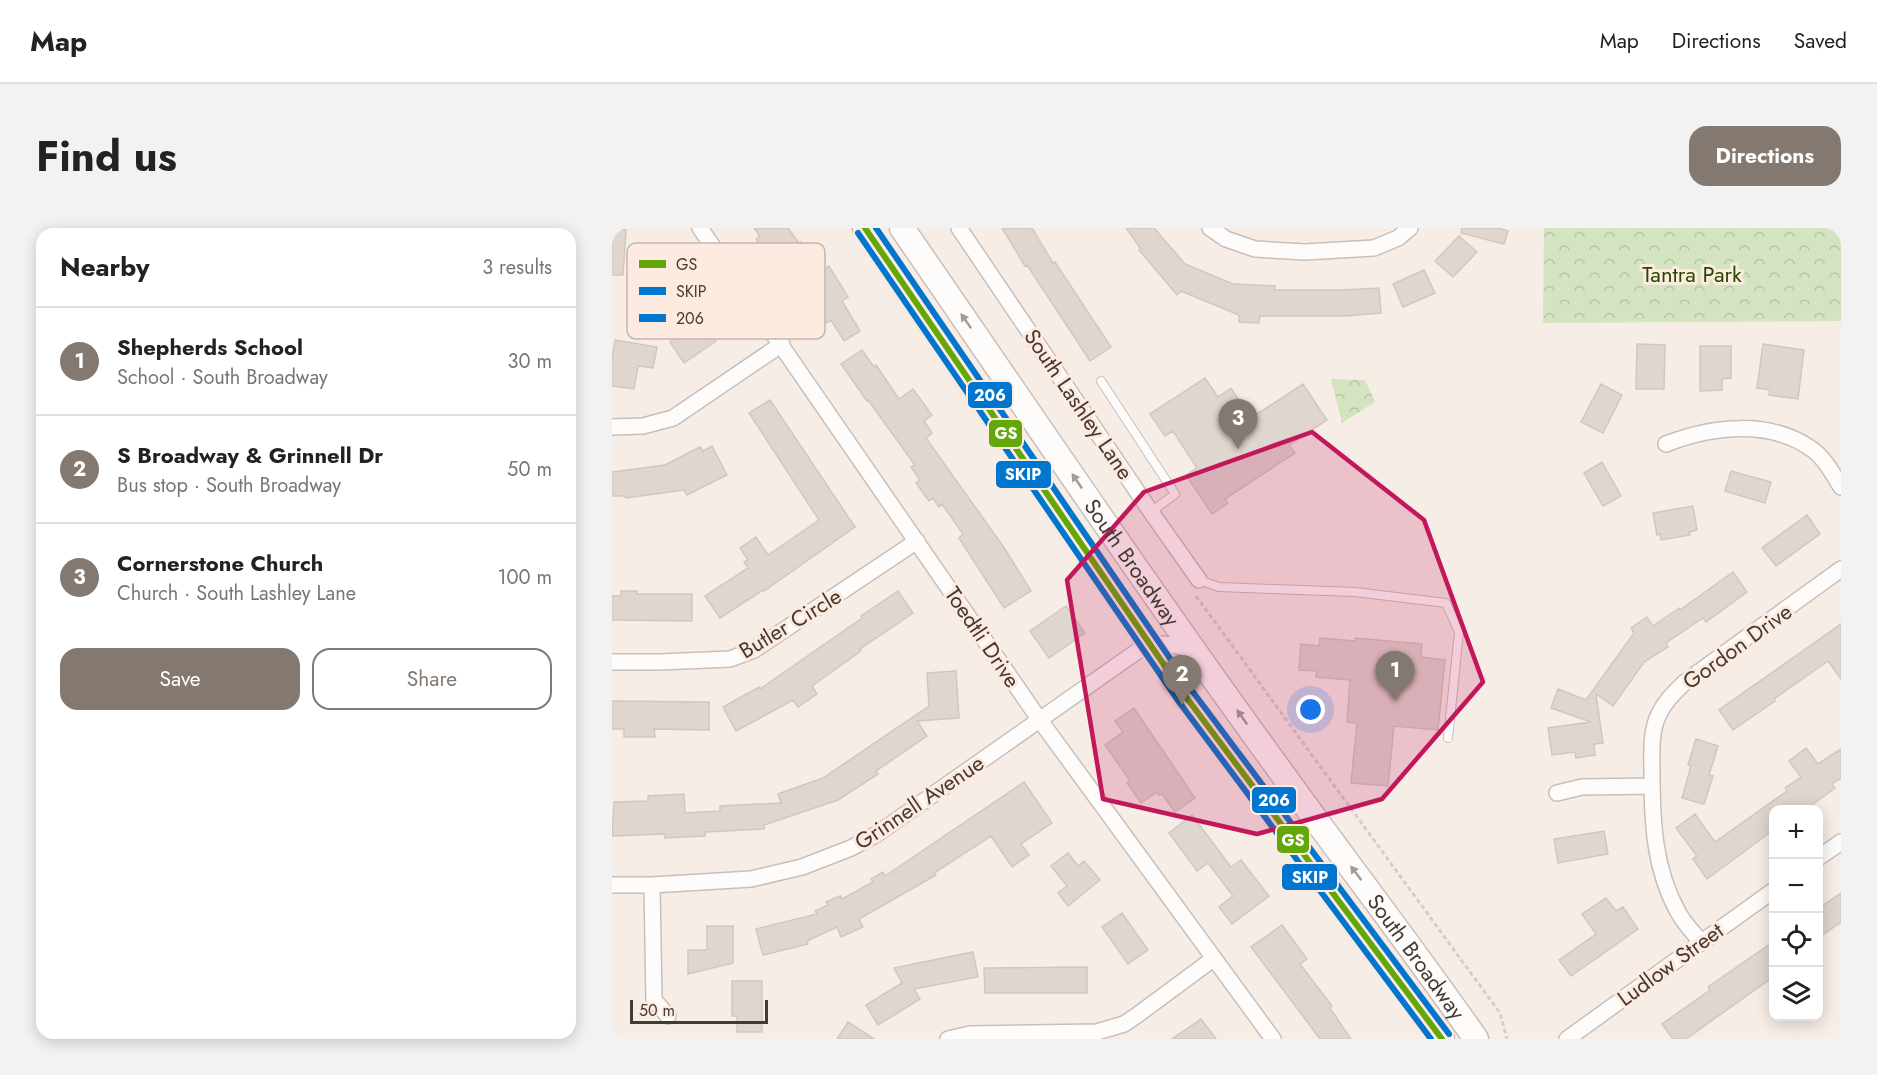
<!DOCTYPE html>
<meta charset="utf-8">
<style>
body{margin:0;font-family:Jost,sans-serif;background:#f2f2f2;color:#222}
.controls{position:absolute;right:18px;bottom:18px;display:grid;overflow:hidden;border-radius:12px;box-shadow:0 3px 15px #0003}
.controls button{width:54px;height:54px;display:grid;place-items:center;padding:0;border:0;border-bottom:2px solid #e0e0e0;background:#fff;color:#222;font:30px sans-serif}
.scale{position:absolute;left:18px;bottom:15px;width:138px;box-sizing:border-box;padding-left:6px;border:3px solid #453a32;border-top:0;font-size:16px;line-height:21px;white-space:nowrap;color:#453a32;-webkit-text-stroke:4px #feebe0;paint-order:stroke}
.you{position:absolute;left:699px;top:482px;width:21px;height:21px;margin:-15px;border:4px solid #fff;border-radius:50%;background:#1a73e8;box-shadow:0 0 0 9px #1a73e833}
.badge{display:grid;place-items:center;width:39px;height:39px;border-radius:50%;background:#837971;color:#fff;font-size:20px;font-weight:700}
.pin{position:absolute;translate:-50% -50px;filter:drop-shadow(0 2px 3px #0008)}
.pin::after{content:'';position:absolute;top:32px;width:21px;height:18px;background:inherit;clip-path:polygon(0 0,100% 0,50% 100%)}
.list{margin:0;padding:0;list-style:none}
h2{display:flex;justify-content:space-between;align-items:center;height:78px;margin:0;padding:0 24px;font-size:26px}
h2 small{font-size:20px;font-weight:400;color:#767676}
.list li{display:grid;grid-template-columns:39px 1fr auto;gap:18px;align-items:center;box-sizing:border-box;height:108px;padding:0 24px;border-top:2px solid #e0e0e0}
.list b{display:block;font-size:22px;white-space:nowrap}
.list p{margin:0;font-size:20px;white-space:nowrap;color:#767676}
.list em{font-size:20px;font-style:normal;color:#767676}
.actions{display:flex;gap:12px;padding:18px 24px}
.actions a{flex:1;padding:14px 0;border:2px solid #837971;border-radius:18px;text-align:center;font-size:21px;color:#837971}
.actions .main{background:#837971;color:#fff}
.icon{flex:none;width:33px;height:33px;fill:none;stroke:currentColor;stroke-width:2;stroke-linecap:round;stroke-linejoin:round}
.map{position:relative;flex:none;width:1229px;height:811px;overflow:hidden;border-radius:18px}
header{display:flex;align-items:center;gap:36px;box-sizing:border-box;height:84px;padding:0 30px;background:#fff;border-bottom:2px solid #e0e0e0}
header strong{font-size:28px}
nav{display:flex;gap:33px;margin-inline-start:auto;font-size:21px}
.intro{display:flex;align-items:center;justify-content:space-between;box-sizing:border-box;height:144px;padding:0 36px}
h1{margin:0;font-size:42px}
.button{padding:15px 27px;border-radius:18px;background:#837971;color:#fff;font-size:21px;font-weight:700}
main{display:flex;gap:36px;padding:0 36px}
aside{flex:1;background:#fff;border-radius:18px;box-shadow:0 3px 15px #0003}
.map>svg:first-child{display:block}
.park{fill:url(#park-crowns)}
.building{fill:#e0d6d0;stroke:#d1c7c1;stroke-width:1.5}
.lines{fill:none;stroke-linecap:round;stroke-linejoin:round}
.service-casing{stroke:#c9bfb9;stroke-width:10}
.minor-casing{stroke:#c9bfb9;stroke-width:18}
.trunk-casing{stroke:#c9bfb9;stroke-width:27}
.path{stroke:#d3cecc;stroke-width:3;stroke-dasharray:4.5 3;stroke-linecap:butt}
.service{stroke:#fefcfb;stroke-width:8}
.minor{stroke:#fefcfb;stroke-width:15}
.trunk{stroke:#fefcfb;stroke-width:24}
.bus-1-casing{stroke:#feebe0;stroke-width:10}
.bus-2-casing{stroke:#feebe0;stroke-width:10}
.bus-3-casing{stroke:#feebe0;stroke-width:10}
.bus-1{stroke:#64a70b;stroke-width:6}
.bus-2{stroke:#0076ce;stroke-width:6}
.bus-3{stroke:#0076ce;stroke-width:6}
.oneway{fill:#a29b96}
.marked{fill:#c2185b;fill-opacity:0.2;stroke:#c2185b;stroke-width:4.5;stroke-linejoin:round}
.labels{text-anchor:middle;stroke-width:6;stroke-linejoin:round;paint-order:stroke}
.park-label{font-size:22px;fill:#234900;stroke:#feebe0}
.street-label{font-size:22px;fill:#453a32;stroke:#feebe0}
.key{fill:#feebe0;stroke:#c6b6ac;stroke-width:1.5}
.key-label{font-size:16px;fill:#453a32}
.line-badge{stroke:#feebe0;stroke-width:2}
.badge-label{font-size:16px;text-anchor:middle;font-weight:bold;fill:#fff}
</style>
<header>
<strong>Map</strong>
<nav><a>Map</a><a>Directions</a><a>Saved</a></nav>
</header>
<div class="intro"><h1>Find us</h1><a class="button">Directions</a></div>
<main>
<aside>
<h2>Nearby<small>3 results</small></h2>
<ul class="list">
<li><span class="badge">1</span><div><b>Shepherds School</b><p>School · South Broadway</p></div><em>30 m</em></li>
<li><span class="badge">2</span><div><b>S Broadway &amp; Grinnell Dr</b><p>Bus stop · South Broadway</p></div><em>50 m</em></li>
<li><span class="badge">3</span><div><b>Cornerstone Church</b><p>Church · South Lashley Lane</p></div><em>100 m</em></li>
</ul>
<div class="actions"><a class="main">Save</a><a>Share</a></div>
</aside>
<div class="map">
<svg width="1229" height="811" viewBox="0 0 1229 811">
<defs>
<pattern id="park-crowns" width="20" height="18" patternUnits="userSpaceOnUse" patternTransform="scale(1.5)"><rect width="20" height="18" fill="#d4e4c0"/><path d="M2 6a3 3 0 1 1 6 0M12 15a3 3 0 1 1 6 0" fill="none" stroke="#b7c4a5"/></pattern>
</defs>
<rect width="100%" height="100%" fill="#f7ede7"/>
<path class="park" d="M932,0H1229V93L931,95Z
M719,151L753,152L763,174L730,195Z"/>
<path class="building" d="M142,0H176L187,15L189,14L209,44L217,38L236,69L230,73L248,103L232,113L219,92L215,95L188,56L183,59L157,19L152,22L144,11L148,8Z
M390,0H420L441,35L443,34L499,119L478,133L415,37L413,38Z
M514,0H542L573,36L621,56L663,58L662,62H730L767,60L769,85L733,88H648L647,95L627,94V87L569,63L565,67L527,22L529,21Z
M850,0H886L896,3L892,16L849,5Z
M0,1L14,2L11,47H0Z
M847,8L865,24L841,49L823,33Z
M812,42L823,65L791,79L781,56Z
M89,92L104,113L72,135L58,114Z
M3,112L45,119L41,140L26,138L22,161L0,158V131Z
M1025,116L1053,117L1052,161H1024Z
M1151,116L1192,122L1186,171L1157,167L1158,162L1145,160Z
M1088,118H1119V150L1110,151V162L1088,163Z
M250,122L262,139L264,137L287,171L301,161L320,187L312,193L320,205L314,210L393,321L419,363L392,380L347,310L351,306L330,276L327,279L321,270L317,273L304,255L308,252L299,239L303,237L256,172L255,173L229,136Z
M593,150L606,169L619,160L639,190L691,156L715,192L677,217L683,225L613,271L616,275L600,286L574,247L585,240L561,203L553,208L538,186Z
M989,156L1010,167L991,205L969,194Z
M158,172L243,299L152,363L151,362L108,390L93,368L136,340L132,334L136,332L128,320L144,309L156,327L207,292L137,185Z
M100,218L115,247L75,267L72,262L14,270L13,268H0V244L53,237L88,219L91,223Z
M990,234L1009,268L991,278L972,245Z
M1119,243L1159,254L1153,275L1113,263Z
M1081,278L1085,302L1077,304L1078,307L1049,312L1048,306L1045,307L1041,285Z
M1195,287L1208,306L1164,338L1150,320Z
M1121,344L1135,364L1094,394L1091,390L1054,415L1056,419L1032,434L1001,478L984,466L991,515L982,516L983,527L964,530L963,524L940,527L936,500L979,494L939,480L946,461L974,472L1022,405L1019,400L1035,389L1041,398L1067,380L1068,382Z
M9,363H25V366H80V393L0,392V368H9Z
M286,363L301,385L248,421L249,423L200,458L205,466L186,479L181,472L124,503L111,479L147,459L148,461L250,390L249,388Z
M454,378L473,405L437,430L418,403Z
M1229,396V451L1216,433L1162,471L1163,473L1121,502L1107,482Z
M708,410L743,413V410L810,416L809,429L833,432L826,502L782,498L776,558L739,555L745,495L735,494L738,452L704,449L705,443L687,442L689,416L707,418Z
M344,443L347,490L305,493L315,508L264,543L266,546L226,572L152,597V601L93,604V608L53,610V606L0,608L2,574L36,573V568L72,566L73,585L108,583V578L169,575L166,566L211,550L317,478L315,445Z
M0,473L97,474V502L42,501L43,509H12V501H0Z
M522,480L583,570L563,584L550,566L547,567L545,564L529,575L515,555L518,553L493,517L511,504L503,493Z
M1084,511L1106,518L1097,547L1101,548L1092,576L1070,570L1079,538L1076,537Z
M1194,520L1206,536L1229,521V550L1220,556L1223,560L1193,582H1161V602L1095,651L1081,631L1085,628L1064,600L1083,586L1103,614L1175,563L1173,560L1189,549L1177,533Z
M412,554L440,595L409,616L417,627L400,639L379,608L322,645L324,647L247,691L251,699L229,709L225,699L195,713L196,716L151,727L144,701L205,686L203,683L216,677L214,674L228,668L230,671L261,654L259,651L271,644L273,648Z
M580,587L619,639L629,632L657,668L620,696L607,679L621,668L596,635L585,643L557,605Z
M992,603L996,626L946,635L942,611Z
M456,625L466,638L472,633L488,652L456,678L446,665L455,658L439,638Z
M1229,665V694L1206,710V681Z
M994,670L1004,683L1011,679L1026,701L959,748L947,732L984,706L970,686Z
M510,685L536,722L516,736L490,699Z
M670,697L695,731L688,736L720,778L718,780L739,811H708L639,719Z
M95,698H121V735L76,746V722H95Z
M1161,714V749L1074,811H1061L1050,796L1098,762L1096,759Z
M361,724L366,749L302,761L308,771L266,797L254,777L290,755L282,740Z
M475,739V765H373L372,740Z
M120,753H150V804H125V788H120Z
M589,791L604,811H560Z
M236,794L262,811H225Z"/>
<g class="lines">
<defs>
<path id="service" d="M489,153L563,266L539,284
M587,352L607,359L743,364L834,375L847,404L836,510"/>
<path id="minor" d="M88,0L427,491L661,811
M347,0L539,284L587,352
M598,0L614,11L643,21L693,24L762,20L786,10L798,0
M0,199L31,198L61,190L170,116
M1054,216C1100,198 1159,191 1201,222C1213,231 1221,246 1229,259
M0,434H48L118,431L142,422L305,313
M945,565L970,559L1040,558
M1206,630L1229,614
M0,657H40L139,651L190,639L239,620L265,606L537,415L561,417L581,422
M40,657L42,772L56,788
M1088,713C1081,704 1071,694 1066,684C1042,641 1040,593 1040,545C1040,526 1038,504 1047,486C1053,473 1063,464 1073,454L1229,341
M336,811L358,806L485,804L512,796L524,788L601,731
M955,811L1162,662"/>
<g id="trunk">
<path d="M253,0L574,469L830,811"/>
<path id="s1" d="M290,0C414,180 536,361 664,537C730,629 799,718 864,811"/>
</g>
</defs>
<use href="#service" class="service-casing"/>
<use href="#minor" class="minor-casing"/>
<use href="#trunk" class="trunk-casing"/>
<path class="path" d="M584,368L888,785L895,811"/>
<use href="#service" class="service"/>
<use href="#minor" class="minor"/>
<use href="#trunk" class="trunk"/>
<defs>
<path id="bus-1" d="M253,0L574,469L830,811"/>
<path id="bus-2" d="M246,5L567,474L819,811"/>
<path id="bus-3" d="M264,0L581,464L837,806"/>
</defs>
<use href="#bus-1" class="bus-1-casing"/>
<use href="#bus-2" class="bus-2-casing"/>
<use href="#bus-3" class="bus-3-casing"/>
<use href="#bus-1" class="bus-1"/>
<use href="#bus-2" class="bus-2"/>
<use href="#bus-3" class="bus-3"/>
</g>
<defs><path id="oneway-solid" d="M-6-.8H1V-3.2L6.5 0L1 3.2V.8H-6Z" transform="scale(1.5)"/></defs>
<g class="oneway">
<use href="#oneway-solid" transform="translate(354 93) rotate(-125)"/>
<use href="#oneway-solid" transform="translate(465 253) rotate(-124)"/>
<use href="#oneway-solid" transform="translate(630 489) rotate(-125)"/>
<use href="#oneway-solid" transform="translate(744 645) rotate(-127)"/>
</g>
<path class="marked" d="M700,204L812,292L871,454L770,571L645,606L491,571L455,352L532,264Z"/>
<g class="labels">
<g class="park-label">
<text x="1080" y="54">Tantra Park</text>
</g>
<g class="street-label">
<text transform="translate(467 176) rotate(56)" y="8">South Lashley Lane</text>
<text dy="8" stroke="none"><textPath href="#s1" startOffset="406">South Broadway</textPath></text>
<text transform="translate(178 395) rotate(-31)" y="8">Butler Circle</text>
<text transform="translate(371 409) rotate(56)" y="8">Toedtli Drive</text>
<text transform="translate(1125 418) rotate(-36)" y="8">Gordon Drive</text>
<text transform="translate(307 574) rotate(-34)" y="8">Grinnell Avenue</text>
<text dy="8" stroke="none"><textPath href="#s1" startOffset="892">South Broadway</textPath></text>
<text transform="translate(1058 736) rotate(-36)" y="8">Ludlow Street</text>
</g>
</g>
<rect x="15" y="15" width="198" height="96" rx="9" class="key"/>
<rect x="27" y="32" width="27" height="8" fill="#64a70b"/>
<rect x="27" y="59" width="27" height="8" fill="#0076ce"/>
<rect x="27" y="86" width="27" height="8" fill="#0076ce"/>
<g class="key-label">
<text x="64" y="42">GS</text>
<text x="64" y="69">SKIP</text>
<text x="64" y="96">206</text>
</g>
<g class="line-badge">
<rect x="355" y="153" width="46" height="28" rx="6" fill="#0076ce"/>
<rect x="376" y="191" width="35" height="29" rx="6" fill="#64a70b"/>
<rect x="383" y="232" width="57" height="29" rx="6" fill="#0076ce"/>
<rect x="639" y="558" width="46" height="28" rx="6" fill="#0076ce"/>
<rect x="664" y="597" width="34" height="29" rx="6" fill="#64a70b"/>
<rect x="669" y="635" width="57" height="28" rx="6" fill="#0076ce"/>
</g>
<g class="badge-label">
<text x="378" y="173">206</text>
<text x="394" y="211">GS</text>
<text x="411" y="252">SKIP</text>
<text x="662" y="578">206</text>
<text x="681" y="618">GS</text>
<text x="698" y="655">SKIP</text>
</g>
</svg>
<div class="controls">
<button>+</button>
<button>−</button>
<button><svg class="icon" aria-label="locate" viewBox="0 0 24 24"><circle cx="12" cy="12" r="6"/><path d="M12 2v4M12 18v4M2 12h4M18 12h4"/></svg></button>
<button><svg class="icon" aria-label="layers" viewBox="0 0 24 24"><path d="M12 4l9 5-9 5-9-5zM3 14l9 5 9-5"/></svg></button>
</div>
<div class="scale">50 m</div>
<div class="you"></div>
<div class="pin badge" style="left:783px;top:473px">1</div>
<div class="pin badge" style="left:570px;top:477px">2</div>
<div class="pin badge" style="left:626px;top:221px">3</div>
</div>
</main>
